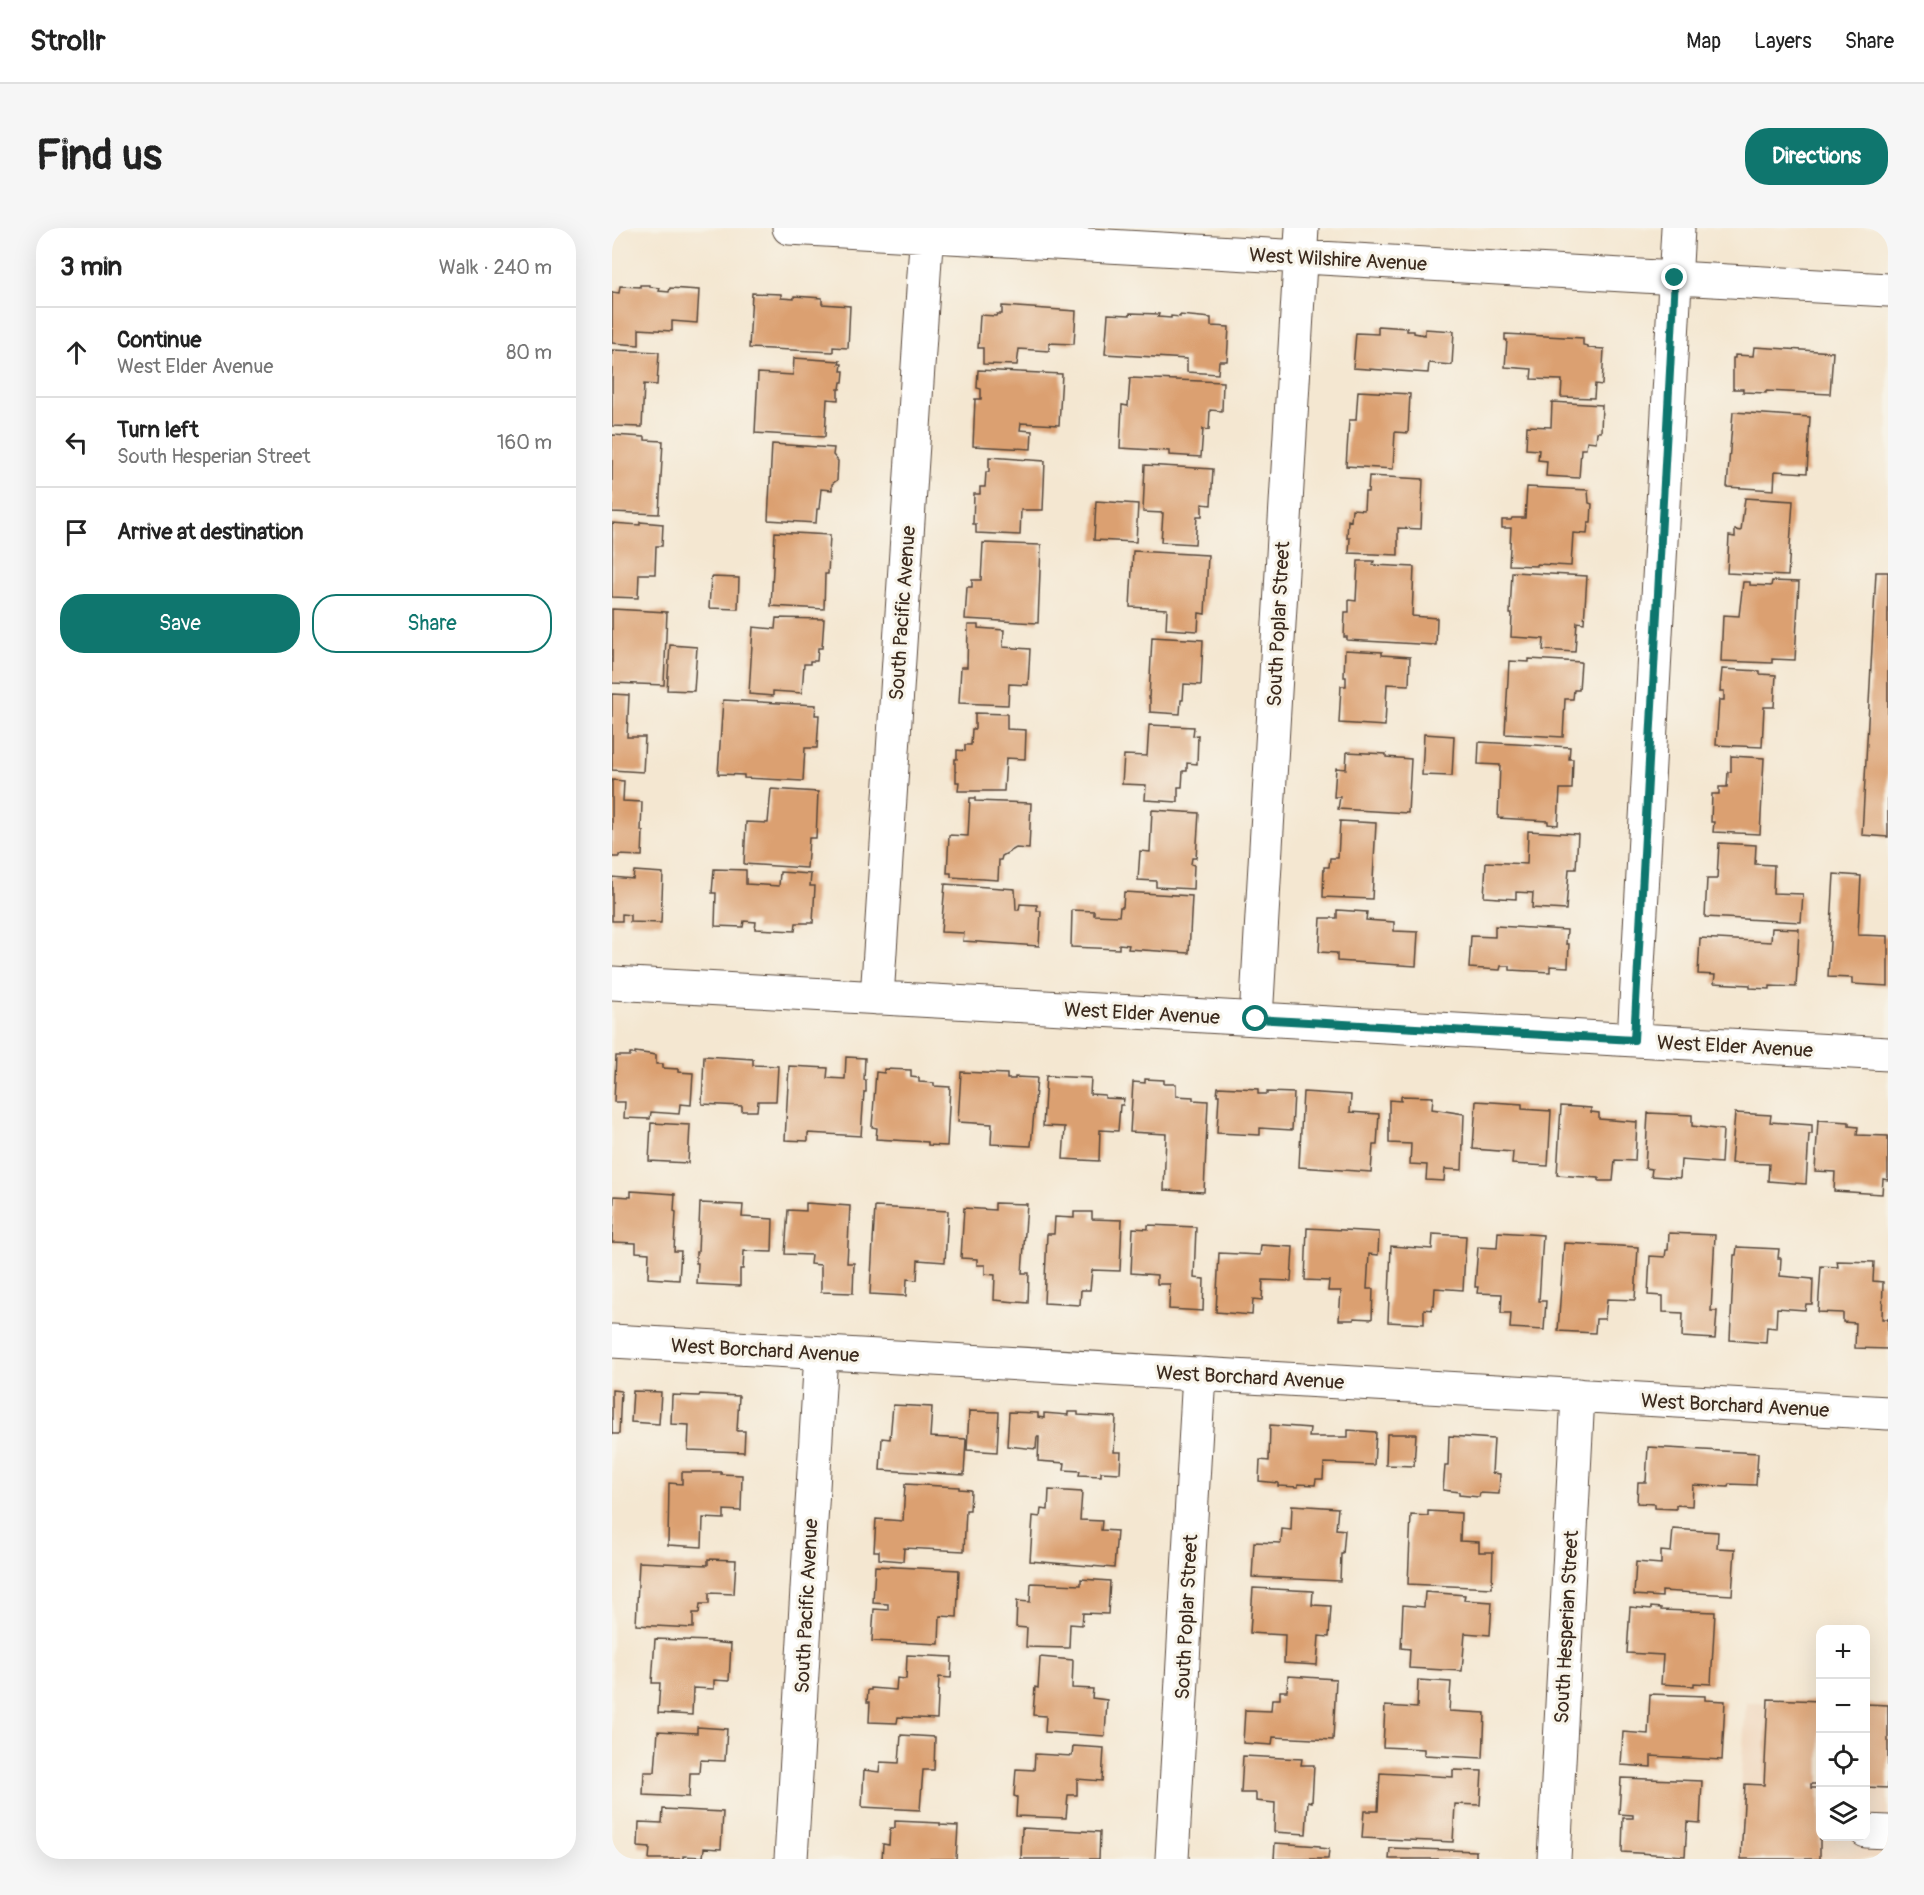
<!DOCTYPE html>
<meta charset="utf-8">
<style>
body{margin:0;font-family:Pangolin,sans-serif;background:#f6f6f6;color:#222}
.controls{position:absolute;right:18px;bottom:18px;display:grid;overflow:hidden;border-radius:12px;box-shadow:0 6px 24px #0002}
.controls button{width:54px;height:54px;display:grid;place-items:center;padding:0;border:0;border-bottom:2px solid #e0e0e0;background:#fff;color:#222;font:30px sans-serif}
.stop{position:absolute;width:18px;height:18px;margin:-14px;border:4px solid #0f766e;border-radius:50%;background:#fff}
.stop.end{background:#0f766e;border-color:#fff;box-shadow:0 2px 6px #0008}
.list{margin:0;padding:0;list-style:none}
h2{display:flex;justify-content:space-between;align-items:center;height:78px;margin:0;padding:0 24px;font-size:26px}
h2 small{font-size:20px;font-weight:400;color:#767676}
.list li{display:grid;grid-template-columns:39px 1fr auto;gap:18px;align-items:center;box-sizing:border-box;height:90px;padding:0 24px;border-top:2px solid #e0e0e0}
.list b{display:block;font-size:22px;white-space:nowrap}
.list p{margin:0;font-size:20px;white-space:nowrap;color:#767676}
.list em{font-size:20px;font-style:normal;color:#767676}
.actions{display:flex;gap:12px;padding:18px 24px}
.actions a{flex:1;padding:14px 0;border:2px solid #0f766e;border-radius:24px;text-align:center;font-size:21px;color:#0f766e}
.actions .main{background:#0f766e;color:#fff}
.icon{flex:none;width:33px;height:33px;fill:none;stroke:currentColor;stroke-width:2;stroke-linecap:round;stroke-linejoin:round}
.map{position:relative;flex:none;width:1276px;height:1631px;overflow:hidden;border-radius:24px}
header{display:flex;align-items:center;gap:36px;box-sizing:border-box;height:84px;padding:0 30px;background:#fff;border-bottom:2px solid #e0e0e0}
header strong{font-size:28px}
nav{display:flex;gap:33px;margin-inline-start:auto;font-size:21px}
.intro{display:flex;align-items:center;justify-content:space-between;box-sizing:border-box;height:144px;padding:0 36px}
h1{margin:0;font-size:42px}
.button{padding:15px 27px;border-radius:24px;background:#0f766e;color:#fff;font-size:21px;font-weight:700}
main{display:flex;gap:36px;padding:0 36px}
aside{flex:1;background:#fff;border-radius:24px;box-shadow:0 6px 24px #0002}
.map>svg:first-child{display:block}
.built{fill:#f0d6bc}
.building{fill:#dba071}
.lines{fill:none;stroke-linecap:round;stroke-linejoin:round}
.minor-casing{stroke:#574639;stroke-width:35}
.minor{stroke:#fff;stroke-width:33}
.route{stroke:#0f766e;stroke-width:8}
.labels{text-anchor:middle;stroke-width:6;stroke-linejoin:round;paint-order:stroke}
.street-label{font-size:20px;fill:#3b2a1e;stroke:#f7f3e8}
</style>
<header>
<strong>Strollr</strong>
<nav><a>Map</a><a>Layers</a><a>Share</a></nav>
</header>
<div class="intro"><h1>Find us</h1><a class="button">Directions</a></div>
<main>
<aside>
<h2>3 min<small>Walk · 240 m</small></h2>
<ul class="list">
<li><svg class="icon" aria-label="ahead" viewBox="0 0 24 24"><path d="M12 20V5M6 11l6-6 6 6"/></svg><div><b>Continue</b><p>West Elder Avenue</p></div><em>80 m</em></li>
<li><svg class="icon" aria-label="left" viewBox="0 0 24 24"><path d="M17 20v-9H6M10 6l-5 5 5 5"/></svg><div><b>Turn left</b><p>South Hesperian Street</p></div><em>160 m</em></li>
<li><svg class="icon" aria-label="arrive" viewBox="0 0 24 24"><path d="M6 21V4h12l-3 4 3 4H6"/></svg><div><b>Arrive at destination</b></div></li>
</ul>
<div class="actions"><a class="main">Save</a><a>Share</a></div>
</aside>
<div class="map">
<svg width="1276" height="1631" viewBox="0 0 1276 1631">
<rect width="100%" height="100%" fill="#f7f3e8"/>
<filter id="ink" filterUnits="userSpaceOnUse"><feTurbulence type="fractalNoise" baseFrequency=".0167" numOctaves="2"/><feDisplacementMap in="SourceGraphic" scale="12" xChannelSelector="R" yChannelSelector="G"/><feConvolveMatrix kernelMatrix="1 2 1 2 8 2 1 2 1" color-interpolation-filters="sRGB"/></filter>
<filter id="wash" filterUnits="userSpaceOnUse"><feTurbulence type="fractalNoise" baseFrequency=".008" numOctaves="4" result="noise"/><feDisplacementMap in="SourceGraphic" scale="24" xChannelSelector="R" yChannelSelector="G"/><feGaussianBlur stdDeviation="1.35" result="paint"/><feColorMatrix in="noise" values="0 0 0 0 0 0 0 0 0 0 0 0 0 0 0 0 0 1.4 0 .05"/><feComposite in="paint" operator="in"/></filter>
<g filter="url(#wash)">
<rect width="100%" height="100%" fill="#f4e7d1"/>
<path class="built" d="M1134,1474L1208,1479V1608H1254V1482L1276,1483V1631H1123Z"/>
<g id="blocks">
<path class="building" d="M28,57H38V59L48,60L47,63L57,64L58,60L87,62L85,95L60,93V103L27,101V117L0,115V64L7,65L8,58L28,59Z
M140,65L169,66V70L182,71V68L210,70V76L238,78L236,120L221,119V124L137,120Z
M390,78L464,83L462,116L437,115V123L407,121L405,137L371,136V120H366L368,87L384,88L385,86H390Z
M518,85L547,86L546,89L559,90V88L568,89V87L599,90V98L617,99L615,133H607L606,146L575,144V131L493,126L496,86L518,87Z
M766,98L795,100V103H802V105L813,107V101L842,103L840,137L817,135L816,145L741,140L744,105L766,106Z
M893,106L971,110V117L976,118V120L992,121L990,157L983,156L982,170L949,169L950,152L919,151L920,141L893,139L895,112H893Z
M1142,119L1221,124L1218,166L1154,163V165L1131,164V161H1121V130H1123V127L1141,128Z
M0,122L47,124L45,157L32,156L30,199L0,198Z
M182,130L228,133L227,136H230L229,143H232L231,154H229L228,161H226V172L215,171L213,209L143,205L146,145L181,147Z
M366,142L450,146L447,197L409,195L408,202L420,203L419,221L361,218L363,171H369V161L365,160Z
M518,150L611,154L610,183L598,182L597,202L591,201L589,229L557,227V223L508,220L510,177L516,178Z
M746,163L798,166L796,205L783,204L781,241L734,238L737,192H744Z
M940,174L990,177L989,204H985L984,214L975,213L974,221H969L967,250L934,248L935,233L926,232L927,222L914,221L915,198L939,199Z
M1121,184L1198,189L1195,245L1163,243L1162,262L1115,259Z
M0,207L33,209V212L51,213L47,286L0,284Z
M160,216L222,220L221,227L226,233L225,252L220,256V262L209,261L207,281H205L204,295L156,292Z
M377,229L433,233L431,282H409L408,307L364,305V296H361L362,266H368V259H373L374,244H377Z
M533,237L601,241L599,277L590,276V288H585L583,316L549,314L551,285L531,284Z
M757,248L811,251L809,301L786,300V327L737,325L738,310H735L736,292L739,293L740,281L752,282L753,264H756Z
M915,259L976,262L977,275L980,276L979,295H976L975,306L961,305L959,338L925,336V338L897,337L899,300H890V292H899L900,290H913Z
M1133,270L1181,273L1176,348L1115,345L1117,308L1123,309V302L1129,303Z
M484,273L526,276L524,314L482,312Z
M28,294L51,296L50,318H44L43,346H27L26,370L0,369V295L28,297Z
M163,304L218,307L216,346H213L212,381L159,378Z
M371,315L429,317L426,395L353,391L355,359H360V352H369Z
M521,323L596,327L593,386L587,385L586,403L554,401L555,381L518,379Z
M746,333H762L761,337L802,339L800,388L825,390L824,417L735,412V409H732L733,384H737V372L744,373Z
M900,344L975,348L972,395L965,394L963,424L931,422L932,411L899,409L900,386H898Z
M1264,344H1276V609L1250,607Z
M99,349L127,350L126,381L97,380Z
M1160,353L1187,354L1183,432L1160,431V435L1109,433L1111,387L1127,388L1131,354H1138V357L1159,358Z
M0,381L55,384L52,457L0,455Z
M164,390L212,391L210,420H206L205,433H198V436H192L190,465L161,463V468L137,466L141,399L163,401Z
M356,397H366V400L392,402L391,419L418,421L416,457L397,456L396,477L347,475L349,439H355Z
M540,409L591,412L589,457L572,456L571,472H569L568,486L538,484V470H537Z
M58,417L85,419L82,463L55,462Z
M733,422L770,424V427L798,429L797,457L775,456L773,498L727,495L729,458H734V449H732Z
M917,431L969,434L967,462H962L961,471H953L951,509L893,506L897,433L917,434Z
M1110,441L1148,443V446L1164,447L1162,479H1152L1150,519L1104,517L1107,472H1112V463H1108Z
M0,466L17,467L15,509H33L31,544L0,542Z
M111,472L204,477L203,487H207L205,520H193L191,553L132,550V547L106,546Z
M363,485L395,486V501L414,502L413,531L394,530L392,563H346L347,554H344V544H343V531H345V522L353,523V517H359L360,501H363Z
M537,497L582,499L581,508L586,507L585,536L575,535V543H571L570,559H566V574L533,572L534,557L510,556L512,527L535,528Z
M812,506L842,508L840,548L810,547Z
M867,514L958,519L957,531H961L960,561H948L946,597L936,596V593L886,590L888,537L866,536Z
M735,524L774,526V529L799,531L796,585L726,581L728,569H722L724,540L734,541Z
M1119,528L1152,530L1148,606L1101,604L1102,594H1099L1100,566H1107V559H1115L1116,544H1119Z
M0,552L12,553L11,573L30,574L29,603H31L30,628L7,627V629H0Z
M159,561L206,564L204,610H197L195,640L132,636L134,594L156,595Z
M358,570H363V573L419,575L417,621L404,620L390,628L389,632H387L386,652L339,649V645H335L337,607L356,608Z
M540,582L587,585L584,630H580L579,636L582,637L581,661L544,659V653L526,652L528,623L538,624Z
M728,593L764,595L760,671L711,669L712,639H717L718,630H726Z
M916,603L966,606L964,641H957L954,682L920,680L921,665L904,664V671L872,669L874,634L915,636Z
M1107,615L1144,617L1143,636L1162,637L1161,665L1191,666L1189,694L1093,689L1095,651H1105Z
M102,641L134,642V656L167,658L168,644L199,646L198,658H203L201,695H184L183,703L143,701L144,694L132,693L131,699L103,698L104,665H100Z
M22,643L51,645L49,695L18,694V687L10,686V693H0V649L21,651Z
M1222,646L1249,648L1246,707L1276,708V758L1240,756V750L1216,749Z
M333,656L403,661L404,682H407L408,676L425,677V683H429L427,718L351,713L352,705L329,704Z
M512,664L580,668L577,725L516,721L517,717L507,716V721L459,719L460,682L482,683V687L507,688L508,679H511Z
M725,682L755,684L754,692L782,694V703L806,704L804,738L725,733V725L707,724L709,690H725Z
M883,698L955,702L954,716H957L956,739L938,738V744L898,742V738H889L888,742L857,740L859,708L883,709Z
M1160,700L1187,701L1184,759L1158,758V761L1138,760V757L1102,755L1103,747L1086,746L1088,710L1159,714Z
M23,824L44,827V836H51V840L66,841V844L81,845L79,877L68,876L67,886L39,884L38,891L12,890L13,874H2L4,828H18V826H23Z
M92,828L141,831V837L166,838L164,873H146L145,883H130V878L90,876Z
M234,829L253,830L252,852H254V864H252L249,908L196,905V913L173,912L177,838L216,840L215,850L233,851Z
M272,841L299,842V849L307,850V854L322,855V858L338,859L335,918L316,917V914L264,911L265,900L260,899L264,844L272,845Z
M349,844L395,846V851H403V849L425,850L419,918L379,916L380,896L346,894Z
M434,848L479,850L478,866L493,867V870L512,871L511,877H508L506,903L488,902L487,933L451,931L453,899L431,898Z
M533,851L552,852V856H564V868L581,869V872L596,873L592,964L552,962L554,906L518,904L521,854L533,855Z
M606,859L646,861V866H655V864L682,865L680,902L648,900V907L605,905L607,867H605Z
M691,864L739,867L738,884L767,886L765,917H761L759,944L687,939Z
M789,868L821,869L820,881L852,886L850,942L833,941L832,953L814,952L815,937L798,936L799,916L777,915V872L789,873Z
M864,873L910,876V881L939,883L936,938L900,936L901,924L861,921Z
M949,878L979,880V884L987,885V891L1025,894L1023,933L1003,932L1001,953H987V950L945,947Z
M1036,885L1080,887V898L1111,902L1109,935L1069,932L1068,950L1039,948L1040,941L1033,940Z
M1123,885L1159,887L1158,894L1200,897V906H1197L1194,956L1156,953L1157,936L1119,935Z
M1206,892L1237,894V898L1246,899L1245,907L1276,908V952L1271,951L1270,966L1222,963L1223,944L1203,943Z
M39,895L78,897L76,935L37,933Z
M19,963L63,966L62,983L64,984L62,1023H69L67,1052L36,1050L37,1025L24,1024V1015L0,1014L2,968L19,969Z
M88,975L131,977L130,989L161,991L160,1024L132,1023L131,1041H128V1058L85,1056L86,1035H84V1024H86Z
M194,975L238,978L235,1035H242L241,1065L209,1064V1037L198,1036L199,1027L173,1026L176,982L194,983Z
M383,975L415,976L410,1045H417L416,1075L382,1072L383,1047L373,1046V1037H365V1031L349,1030L352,980L383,982Z
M263,979L336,983L333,1034L306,1032L305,1052L295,1051L294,1068L258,1066Z
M462,984H480V991L510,992L508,1043L480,1042L478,1062H469L468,1077L432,1075L435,1006H442L443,989L462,990Z
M536,997L584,999L582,1050L592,1051L591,1083L557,1081L558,1056H545V1047L519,1045L521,1000L536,1001Z
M695,1000L767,1004L766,1027L757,1026L755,1061H761L760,1091L742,1090V1092H727L729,1063H716L717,1053L693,1052Z
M886,1004L931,1007L927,1073H934L932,1102L898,1100L899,1085H889L890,1066L865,1065L866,1059H863L866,1019L885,1020Z
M1057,1005L1103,1007L1099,1083H1105L1103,1111L1070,1109L1071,1085L1051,1084V1068L1036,1067L1038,1028L1053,1029L1054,1022H1056Z
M821,1006L854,1008L851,1062L823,1060L822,1077H820V1082L812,1081V1096L776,1094L779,1018L820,1021Z
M952,1015L1026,1019L1023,1072L995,1071L993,1091H984L983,1105L946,1103Z
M649,1017L681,1019L679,1053L651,1052L650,1072L641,1071L640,1087L604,1084L607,1025L648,1027Z
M1125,1019L1167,1021L1166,1030H1169L1168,1048L1201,1051L1200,1076H1194L1193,1082L1165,1080L1164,1100L1155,1099L1154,1115L1118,1112L1122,1027H1124Z
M1225,1033L1262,1034L1261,1053L1271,1054L1270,1091H1276V1121L1243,1120L1244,1095L1231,1094V1085L1206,1084L1209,1038L1226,1039Z
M0,1162L9,1163L7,1206H0Z
M21,1163L49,1164L47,1196L19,1194Z
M88,1166L127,1168L125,1203H133L132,1224L76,1222L77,1197L59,1196L60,1167L87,1168Z
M281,1177L320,1179L318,1209L354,1211L352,1247L268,1242L270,1210L278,1211Z
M357,1183L387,1184L385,1224L355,1222Z
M397,1184L426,1185V1189L432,1190V1185L456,1187V1184H466V1187L504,1189L502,1224H509L508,1245L489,1244V1248L467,1247L468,1243L452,1242L453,1235L426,1233L427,1209H425L424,1221L395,1218Z
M658,1197L698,1200L697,1209H736V1202L764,1204L762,1237L712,1235L711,1251H704L703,1257L686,1256V1259L666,1258V1255L647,1253L648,1232L657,1233Z
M775,1206H804L802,1238L774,1237Z
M837,1208L882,1211L880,1245L888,1246L887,1266L868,1265L867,1269L847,1267V1264L831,1262L833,1238H836Z
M1036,1219L1146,1225L1144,1257L1117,1256L1116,1259L1081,1257L1080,1278L1064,1277V1281L1043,1280V1276L1025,1275L1026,1254H1034Z
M70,1244H109V1246L130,1247L129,1283L112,1282V1291L91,1290L90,1319L56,1317L57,1255L70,1256Z
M293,1256L347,1259V1261L359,1262L358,1282H354L352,1323L292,1320L291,1333L267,1331V1323H262L264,1291L291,1293Z
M437,1262L470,1264L468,1292L490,1293L489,1302L505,1303L502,1340L418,1333L421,1288L428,1289L429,1281L436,1282Z
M680,1277L726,1280L724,1301L733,1302L731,1326H729L728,1353L640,1349L642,1314L669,1315L670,1301L679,1302Z
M816,1283L849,1285L848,1313L867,1314V1324H881L880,1360L796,1356L799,1287L816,1288Z
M1061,1301L1106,1304L1105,1320L1123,1321L1120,1367L1050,1363V1369L1022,1367L1024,1334L1049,1336V1323L1059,1324Z
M96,1331L124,1332L122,1366L97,1365V1376H88L87,1385H81V1400L24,1397L27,1334L96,1337Z
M263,1338L347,1342L345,1389L328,1388L327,1416L260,1413L262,1381L276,1382V1376L261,1375Z
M469,1351L498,1353L496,1386L471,1385L470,1397L458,1396L457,1420L414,1419L415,1400L404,1399L405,1373L418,1374L419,1355L469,1357Z
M641,1360L701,1363L700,1377L719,1378L717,1409L707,1408L705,1437L672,1435L673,1407L638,1405Z
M813,1364L853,1367L852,1372L880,1374L878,1407L853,1405L850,1443L797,1440L798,1421L789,1420L791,1377L812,1379Z
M1018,1379L1039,1381V1379L1049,1380V1382L1103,1384L1099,1456L1082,1455V1458L1049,1456L1051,1427L1015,1425Z
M43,1411L99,1413V1414L119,1416L117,1453L102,1452V1461L81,1460L80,1487L46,1485L48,1455H40Z
M295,1427L340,1429L339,1450L327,1449L325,1491L286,1489L285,1495L257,1494L258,1474H255L256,1462H259V1460L284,1462L285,1450L294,1451Z
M428,1429L461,1432L460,1460L481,1461L480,1470L495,1472L493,1508L433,1504L434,1488L421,1487L423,1459L426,1460Z
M676,1448L724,1451L721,1512L661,1509L660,1517L631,1515L633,1482L659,1483L660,1471H668V1463H675Z
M806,1452L839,1454L837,1483L873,1485L871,1530L812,1527V1521L771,1519L773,1478L805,1480Z
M1038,1466L1093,1468V1472L1113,1473L1110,1532L1039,1528V1539L1009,1537L1011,1504L1036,1506Z
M1156,1471L1208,1473V1556H1199V1560H1207L1206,1570L1208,1571V1631H1129L1133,1556L1152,1557Z
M1254,1476L1276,1477V1560L1254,1559Z
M85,1499L115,1501L113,1533L88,1532L87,1545H78L77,1569L31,1567L32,1544H43L46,1503L85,1505Z
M289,1507L323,1509L322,1542H311L308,1582L250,1579L252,1542L267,1544L268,1534L287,1535Z
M461,1518L492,1520L490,1553L465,1551V1567H456L454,1590L404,1588L405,1569L402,1568L404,1541L422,1542L423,1526L460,1528Z
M631,1528L690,1531L689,1537H702L700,1574L696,1573L694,1606L662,1604L663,1575L644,1573V1565H629Z
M841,1542L870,1543L868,1577L843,1576L841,1614L750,1610L752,1583H766L768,1545L841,1549Z
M1009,1550L1090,1553L1088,1595L1075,1594L1073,1628L1010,1624L1011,1590H1021V1587L1007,1586Z
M51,1581L111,1584L109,1621L92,1620L91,1629L71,1628V1631H37L38,1620L26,1619L27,1594L50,1595Z
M283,1593L328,1595V1597L346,1598L344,1631H270L271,1616L277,1617L278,1600H283Z
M410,1600L488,1604L487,1631H409Z
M663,1615L708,1618V1620L717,1621L716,1631H662Z
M778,1620L864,1623V1631H777Z"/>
</g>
</g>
<g filter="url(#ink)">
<use href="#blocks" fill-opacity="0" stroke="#574639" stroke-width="1.5"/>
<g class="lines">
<defs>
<path id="minor" d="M177,0L1276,62
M0,755L1276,826
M265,770L315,0
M644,791L690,0
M1022,812L1066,0
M0,1113L1276,1185
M1254,1603L1276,1604
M179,1631L209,1125
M560,1631L587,1146
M942,1631L966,1167"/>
</defs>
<use href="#minor" class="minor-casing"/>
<use href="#minor" class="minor"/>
</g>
</g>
<g class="lines" filter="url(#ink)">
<path class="route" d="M644,791L1022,812L1063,50"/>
</g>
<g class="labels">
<g class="street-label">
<text transform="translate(726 31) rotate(3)" y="7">West Wilshire Avenue</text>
<text transform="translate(290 385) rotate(-86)" y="7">South Pacific Avenue</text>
<text transform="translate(666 396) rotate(-87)" y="7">South Poplar Street</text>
<text transform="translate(530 785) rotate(3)" y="7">West Elder Avenue</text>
<text transform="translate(1123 818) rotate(3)" y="7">West Elder Avenue</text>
<text transform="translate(153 1122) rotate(3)" y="7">West Borchard Avenue</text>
<text transform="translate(638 1149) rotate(3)" y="7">West Borchard Avenue</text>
<text transform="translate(1123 1177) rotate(3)" y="7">West Borchard Avenue</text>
<text transform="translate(194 1378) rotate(-87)" y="7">South Pacific Avenue</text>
<text transform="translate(574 1389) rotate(-87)" y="7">South Poplar Street</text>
<text transform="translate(954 1399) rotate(-87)" y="7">South Hesperian Street</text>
</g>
</g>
</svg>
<div class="controls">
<button>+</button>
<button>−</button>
<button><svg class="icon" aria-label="locate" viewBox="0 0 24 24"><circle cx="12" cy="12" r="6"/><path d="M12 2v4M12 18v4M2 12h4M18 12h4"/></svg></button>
<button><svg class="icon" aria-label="layers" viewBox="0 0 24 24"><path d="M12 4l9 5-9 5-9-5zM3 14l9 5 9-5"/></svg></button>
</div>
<div class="stop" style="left:644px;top:791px"></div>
<div class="stop end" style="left:1063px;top:50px"></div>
</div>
</main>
